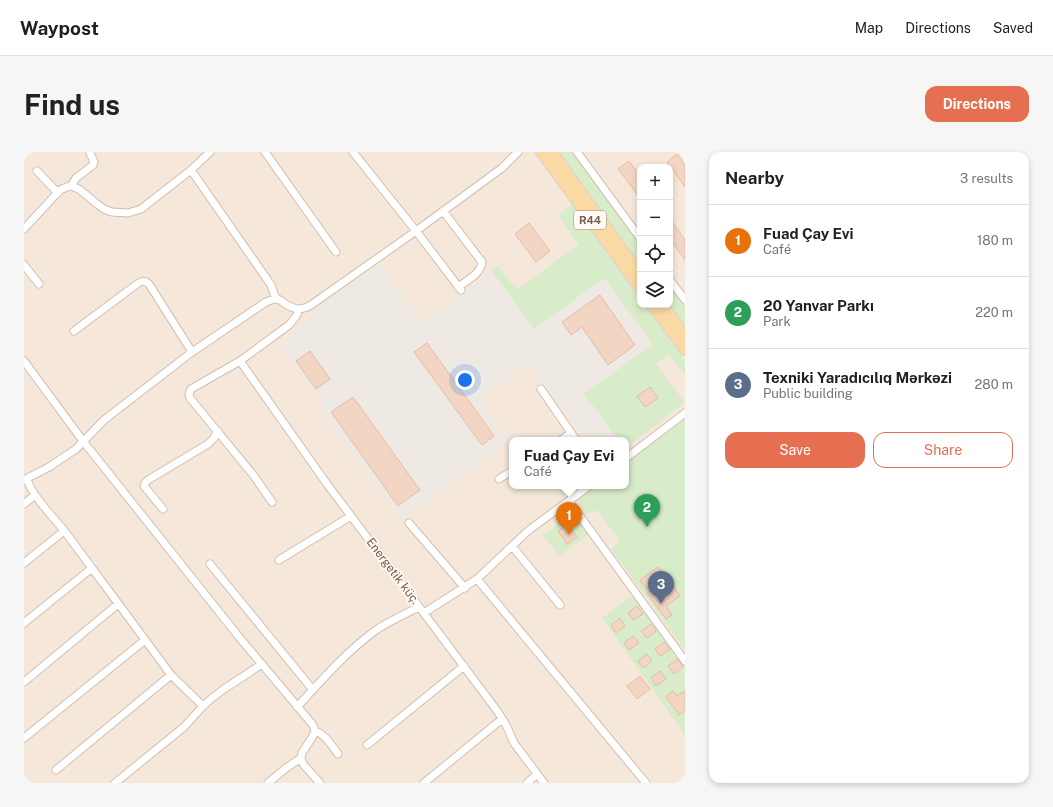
<!DOCTYPE html>
<meta charset="utf-8">
<style>
body{margin:0;font-family:"Public Sans",sans-serif;background:#f6f6f6;color:#202124}
.controls{position:absolute;right:12px;top:12px;display:grid;overflow:hidden;border-radius:8px;box-shadow:0 2px 6px #0003}
.controls button{width:36px;height:36px;display:grid;place-items:center;padding:0;border:0;border-bottom:1px solid #e0e0e0;background:#fff;color:#202124;font:20px sans-serif}
.you{position:absolute;left:441px;top:228px;width:14px;height:14px;margin:-10px;border:3px solid #fff;border-radius:50%;background:#1a73e8;box-shadow:0 0 0 6px #1a73e833}
.badge{display:grid;place-items:center;width:26px;height:26px;border-radius:50%;background:#e76f51;color:#fff;font-size:13px;font-weight:700}
.pin{position:absolute;translate:-50% -33px;filter:drop-shadow(0 1px 2px #0008)}
.pin::after{content:'';position:absolute;top:21px;width:14px;height:12px;background:inherit;clip-path:polygon(0 0,100% 0,50% 100%)}
.popup{position:absolute;left:485px;top:285px;width:120px;height:52px;box-sizing:border-box;display:grid;place-content:center;border-radius:8px;background:#fff;filter:drop-shadow(0 1px 3px #0005);font-size:13px;white-space:nowrap;color:#757577}
.popup b{font-size:15px;color:#202124}
.popup::after{content:'';position:absolute;left:50%;top:100%;margin-left:-8px;border:8px solid transparent;border-top-color:#fff}
.list{margin:0;padding:0;list-style:none}
h2{display:flex;justify-content:space-between;align-items:center;height:52px;margin:0;padding:0 16px;font-size:17px}
h2 small{font-size:13px;font-weight:400;color:#757577}
.list li{display:grid;grid-template-columns:26px 1fr auto;gap:12px;align-items:center;box-sizing:border-box;height:72px;padding:0 16px;border-top:1px solid #e0e0e0}
.list b{display:block;font-size:15px;white-space:nowrap}
.list p{margin:0;font-size:13px;white-space:nowrap;color:#757577}
.list em{font-size:13px;font-style:normal;color:#757577}
.actions{display:flex;gap:8px;padding:12px 16px}
.actions a{flex:1;padding:9px 0;border:1px solid #e76f51;border-radius:12px;text-align:center;font-size:14px;color:#e76f51}
.actions .main{background:#e76f51;color:#fff}
.icon{flex:none;width:22px;height:22px;fill:none;stroke:currentColor;stroke-width:2;stroke-linecap:round;stroke-linejoin:round}
.map{position:relative;flex:none;width:661px;height:631px;overflow:hidden;border-radius:12px}
header{display:flex;align-items:center;gap:24px;box-sizing:border-box;height:56px;padding:0 20px;background:#fff;border-bottom:1px solid #e0e0e0}
header strong{font-size:19px}
nav{display:flex;gap:22px;margin-inline-start:auto;font-size:14px}
.intro{display:flex;align-items:center;justify-content:space-between;box-sizing:border-box;height:96px;padding:0 24px}
h1{margin:0;font-size:28px}
.button{padding:10px 18px;border-radius:12px;background:#e76f51;color:#fff;font-size:14px;font-weight:700}
main{display:flex;gap:24px;padding:0 24px}
aside{flex:1;background:#fff;border-radius:12px;box-shadow:0 2px 6px #0003}
.map>svg:first-child{display:block}
.residential{fill:#f5e8da;fill-rule:evenodd}
.industrial{fill:#efe9e4}
.green{fill:#d8ecc9}
.building{fill:#f3d5c3;stroke:#e6bba3}
.lines{fill:none;stroke-linecap:round;stroke-linejoin:round}
.street-casing{stroke:#d1beb0;stroke-width:9}
.primary-casing{stroke:#dad1cd;stroke-width:12}
.street{stroke:#fff;stroke-width:7}
.primary{stroke:#fbd9a5;stroke-width:10}
.labels{text-anchor:middle;stroke-width:3.5;stroke-linejoin:round;paint-order:stroke}
.shield{fill:#fffaf3;stroke:#a28b7f;stroke-width:1}
.shield-label{font-size:11px;font-weight:bold;fill:#7a5c4d}
.street-label{font-size:12px;fill:#7a5c4d;stroke:#fffaf3}
</style>
<header>
<strong>Waypost</strong>
<nav><a>Map</a><a>Directions</a><a>Saved</a></nav>
</header>
<div class="intro"><h1>Find us</h1><a class="button">Directions</a></div>
<main>
<div class="map">
<svg width="661" height="631" viewBox="0 0 661 631">
<rect width="100%" height="100%" fill="#fdf6ec"/>
<path class="residential" d="M0,0H661V631H0ZM616,15H646V153H616ZM488,288H602V334H488Z"/>
<path class="industrial" d="M355,110L398,172L467,118L510,177L580,125L629,193L561,242L595,288H561L503,211L455,248L486,289L377,368L295,255L299,251L255,192L290,164L286,158Z"/>
<path class="green" d="M533,0H548L616,93V114Z
M548,52L616,146V153H621L661,208V222L645,203L632,212L661,250L602,296V288H595L560,242L629,192L580,126L510,177L467,118L474,114L493,138L555,92L534,64Z
M646,135L661,155V177L644,153H646Z
M661,267V498L587,397L596,389L573,358L564,362L552,348L571,334H602V311Z
M548,361L564,383L535,404L519,383Z
M610,443L661,513V583L578,466Z"/>
<path class="building" d="M653,2L661,13V35L643,10Z
M605,9L616,24V46L594,17Z
M505,71L526,99L512,110L491,82Z
M649,71L661,88V108L646,87V73Z
M576,143L611,193L584,213L558,175L547,183L538,170Z
M403,191L470,284L458,293L390,200Z
M286,199L306,227L292,237L272,209Z
M626,235L634,246L621,255L613,244Z
M329,245L396,338L374,354L307,260Z
M544,372L553,385L543,392L534,379Z
M634,415L646,431L632,441L636,446L650,435L656,444L642,454L648,463L642,467L623,441L625,440L616,428Z
M613,454L619,462L609,468L604,461Z
M596,466L601,474L592,481L587,473Z
M627,472L632,479L623,486L617,479Z
M609,484L615,491L605,498L600,491Z
M640,490L646,497L636,504L631,497Z
M623,502L628,509L619,516L614,509Z
M654,507L659,515L650,522L644,514Z
M636,519L642,527L632,534L627,526Z
M616,524L626,537L613,547L603,534Z
M649,539L653,544L660,539L661,541V559L655,563L642,545Z"/>
<g class="lines">
<defs>
<path id="street" d="M241,0L312,100
M329,0L392,79L437,138
M553,0L616,86
M167,18L247,133L252,147
M13,19L34,41
M47,34L52,26L69,13L70,10L66,1
M419,59L458,110C456,123 443,128 434,135
M0,77L36,38L43,35L47,34L55,37L73,52L80,57L88,60L104,61L117,57L167,18L186,0
M0,113L15,132
M646,128L661,148
M50,179L113,132C118,129 120,128 125,132L168,200
M0,209L59,289L215,485L289,573L291,579L289,584L278,601L277,606L279,612L296,631
M216,209L303,332L474,560L482,573L490,591L520,631
M517,237L552,288
M537,288L547,281
M602,306L661,261
M3,327C9,346 29,364 42,381C73,423 105,466 136,508L147,523L179,554
M475,327L488,319
M0,328L25,315L52,297L80,268L168,200L242,150C245,149 249,147 252,147C255,147 258,149 260,151C271,158 276,159 287,153L392,79L478,16L494,0
M545,349L661,509
M248,350L230,324L166,246L165,242L167,237L216,209L265,173L273,163L274,157
M0,352L11,343
M139,357L120,334L121,331L124,328L184,292L190,286L194,279
M385,371L441,436
M488,394L536,453
M255,408L327,364
M0,411L40,379
M186,412L289,538
M453,427L622,631
M400,461L453,427L505,378L565,334
M0,471L68,416
M0,530L94,452
M273,555C298,528 322,500 352,478C366,469 381,462 395,455
M291,579C301,582 308,594 314,602
M0,586L121,488
M343,593L440,514
M32,618L147,523
M91,631L160,575L179,554L188,546L200,537L238,512
M244,631L262,616L277,606
M400,631L478,567
M503,631L513,622"/>
<path id="primary" d="M517,0L616,136
M528,0L616,122
M628,153L661,198
M639,153L661,184"/>
</defs>
<use href="#street" class="street-casing"/>
<use href="#primary" class="primary-casing"/>
<use href="#street" class="street"/>
<use href="#primary" class="primary"/>
</g>
<g class="labels">
<rect class="shield" x="550" y="59" width="32" height="18" rx="3"/>
<g class="shield-label">
<text x="566" y="72">R44</text>
</g>
<g class="street-label">
<text transform="translate(369 419) rotate(53)" y="4">Energetik küç.</text>
</g>
</g>
</svg>
<div class="controls">
<button>+</button>
<button>−</button>
<button><svg class="icon" aria-label="locate" viewBox="0 0 24 24"><circle cx="12" cy="12" r="6"/><path d="M12 2v4M12 18v4M2 12h4M18 12h4"/></svg></button>
<button><svg class="icon" aria-label="layers" viewBox="0 0 24 24"><path d="M12 4l9 5-9 5-9-5zM3 14l9 5 9-5"/></svg></button>
</div>
<div class="you"></div>
<div class="pin badge" style="left:545px;top:383px;background:#e8710a">1</div>
<div class="popup"><b>Fuad Çay Evi</b>Café</div>
<div class="pin badge" style="left:623px;top:375px;background:#2e9e5b">2</div>
<div class="pin badge" style="left:637px;top:452px;background:#5c6f8a">3</div>
</div>
<aside>
<h2>Nearby<small>3 results</small></h2>
<ul class="list">
<li><span class="badge" style="background:#e8710a">1</span><div><b>Fuad Çay Evi</b><p>Café</p></div><em>180 m</em></li>
<li><span class="badge" style="background:#2e9e5b">2</span><div><b>20 Yanvar Parkı</b><p>Park</p></div><em>220 m</em></li>
<li><span class="badge" style="background:#5c6f8a">3</span><div><b>Texniki Yaradıcılıq Mərkəzi</b><p>Public building</p></div><em>280 m</em></li>
</ul>
<div class="actions"><a class="main">Save</a><a>Share</a></div>
</aside>
</main>
